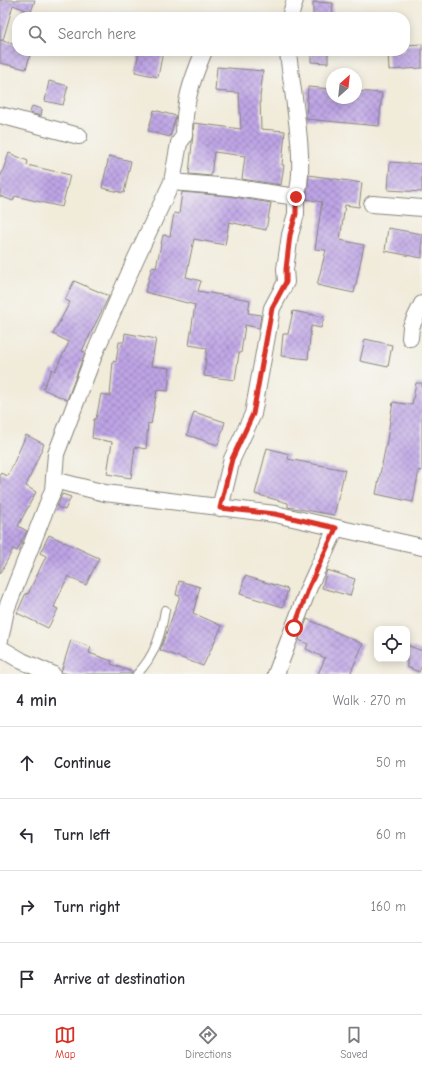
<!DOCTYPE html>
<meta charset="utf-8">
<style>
body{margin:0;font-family:"Comic Neue",sans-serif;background:#f7f7f7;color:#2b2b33}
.controls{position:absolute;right:12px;bottom:12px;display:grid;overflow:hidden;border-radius:8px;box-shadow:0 2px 10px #0003}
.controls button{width:36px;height:36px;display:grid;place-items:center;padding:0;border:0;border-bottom:1px solid #e1e1e2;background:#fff;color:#2b2b33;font:20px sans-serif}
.compass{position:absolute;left:326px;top:68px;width:36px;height:36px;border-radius:50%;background:#fff;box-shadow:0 2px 10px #0003;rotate:27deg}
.stop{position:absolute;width:12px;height:12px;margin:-9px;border:3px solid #d93025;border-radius:50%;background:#fff}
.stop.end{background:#d93025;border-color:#fff;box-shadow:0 1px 4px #0008}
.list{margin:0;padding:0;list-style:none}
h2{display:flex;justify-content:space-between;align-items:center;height:52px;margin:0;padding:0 16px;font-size:17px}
h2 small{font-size:13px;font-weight:400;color:#7c7c81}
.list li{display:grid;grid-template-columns:26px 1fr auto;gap:12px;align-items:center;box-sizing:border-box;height:72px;padding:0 16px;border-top:1px solid #e1e1e2}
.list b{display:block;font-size:15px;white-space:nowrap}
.list em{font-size:13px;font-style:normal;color:#7c7c81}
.icon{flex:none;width:22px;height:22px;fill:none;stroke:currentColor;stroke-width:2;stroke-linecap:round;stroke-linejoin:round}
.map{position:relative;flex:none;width:422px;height:674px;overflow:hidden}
.search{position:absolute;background:#fff;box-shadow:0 2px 10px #0003;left:12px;right:12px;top:12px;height:44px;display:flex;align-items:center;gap:10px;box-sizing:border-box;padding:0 14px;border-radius:16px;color:#7c7c81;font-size:15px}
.sheet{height:340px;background:#fff}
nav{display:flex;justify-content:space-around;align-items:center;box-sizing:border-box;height:56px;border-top:1px solid #e1e1e2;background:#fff;font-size:11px;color:#7c7c81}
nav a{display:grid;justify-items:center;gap:2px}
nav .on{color:#d93025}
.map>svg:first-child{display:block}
.building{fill:url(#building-cross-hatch)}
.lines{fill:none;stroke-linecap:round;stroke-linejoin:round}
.lane-casing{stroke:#86847b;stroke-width:10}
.street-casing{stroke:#86847b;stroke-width:18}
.lane{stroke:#fff;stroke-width:8}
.street{stroke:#fff;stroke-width:16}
.route{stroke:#d93025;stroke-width:5}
</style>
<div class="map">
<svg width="422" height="674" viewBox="0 0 422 674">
<defs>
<pattern id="building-cross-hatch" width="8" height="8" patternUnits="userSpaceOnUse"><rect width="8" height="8" fill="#bea4e5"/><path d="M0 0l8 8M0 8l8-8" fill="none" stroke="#9a85b9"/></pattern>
</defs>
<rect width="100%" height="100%" fill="#f6f6f2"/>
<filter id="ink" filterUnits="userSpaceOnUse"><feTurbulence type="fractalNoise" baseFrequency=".025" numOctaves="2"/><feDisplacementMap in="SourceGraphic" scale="8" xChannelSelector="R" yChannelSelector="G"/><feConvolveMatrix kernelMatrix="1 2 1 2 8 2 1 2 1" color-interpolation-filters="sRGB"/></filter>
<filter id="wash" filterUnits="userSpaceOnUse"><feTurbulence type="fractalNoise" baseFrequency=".012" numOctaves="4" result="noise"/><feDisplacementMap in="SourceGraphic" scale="16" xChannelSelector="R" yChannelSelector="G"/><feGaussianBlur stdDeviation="0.9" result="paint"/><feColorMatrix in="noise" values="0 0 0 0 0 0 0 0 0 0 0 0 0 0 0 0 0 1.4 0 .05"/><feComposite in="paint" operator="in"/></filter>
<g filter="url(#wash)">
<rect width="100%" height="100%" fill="#f1ebda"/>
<g id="blocks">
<path class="building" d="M0,0H35L31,12L13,5L3,40H0Z
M313,2L333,3L332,17H313Z
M0,40L17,45V51H31L26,69L0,63Z
M422,44V68L389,70L388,51H405V45Z
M139,51H163L158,77L135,72Z
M311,51H328V63L311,62Z
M217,67L263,71L260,98L261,129L285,131L282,165H284L281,185L242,179L245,156L214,152L211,176L189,174L194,123L241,129L239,93L215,91Z
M49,81L68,86L63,105L45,101Z
M308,87L332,89V98H356V91L382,93L379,126L306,119Z
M32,106L42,109L41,116L30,113Z
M154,110L176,116L170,137L148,131Z
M9,153L28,161L27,165L70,175L62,207L15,196L13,201L0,196V178Z
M109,156L131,161L124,193L102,188Z
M390,162L422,164V192L388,190Z
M309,175L362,183L359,207L345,205L340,240L364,245L354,293L317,285L326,250L315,249L322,202L306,199Z
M182,192L229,196L271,203L266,230L229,222L225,245L194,239L186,277L201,281L198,291L250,300L248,313L261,315L259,328L245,325L241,353H239L235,380L204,376L207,348L189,345L195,305L145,292L152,267L156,268L163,235L170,236L174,213L179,214Z
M388,228L422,234V258L385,251Z
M74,281L109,296L82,351L85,352L67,400L43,389L52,369L55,371L69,342L53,334L70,302L65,300Z
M293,311L324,317L321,328L311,326L308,359L281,356L283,334H288Z
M125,333L156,339L151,366L170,368L168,391L157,390L151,424L148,423L146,449L135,447L131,478L107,474L112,442L92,438L94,419H96L101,394L110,396L113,361L116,362L119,342H124Z
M365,339L392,345L388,367L360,361Z
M416,383H422V471L419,470L413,502L376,494L387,440L393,402L412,405Z
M194,412L225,422L218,445L187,435Z
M26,435L44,444L26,486L36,492L18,526L27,531L17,551L13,549L0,574V473L8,476Z
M267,448L289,454L288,459L345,470L334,515L288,507V503L255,494Z
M62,494L71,497L65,510L57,507Z
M49,535L99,558L86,585L68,576L54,607L58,609L48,628L17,613L26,593L28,594L46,556L40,553Z
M327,570L355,579L350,596L322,588Z
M245,576L288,589L283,607L240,594Z
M179,581L200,587L193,613L222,626L203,666L160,650L180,596L176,595Z
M307,619L363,644L350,674H318L325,658L306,649L308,644L299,640Z
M71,640L91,647L89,653L112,661L111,664L132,672V674H68L61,672Z
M407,645L422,651V665L419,672L407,667Z"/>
</g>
</g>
<g filter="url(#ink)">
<use href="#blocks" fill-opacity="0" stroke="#86847b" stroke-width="1"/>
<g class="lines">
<defs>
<path id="lane" d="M137,674C155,656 161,634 165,610"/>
<path id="street" d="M290,17L295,0
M0,115L79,136
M172,182L230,187L296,197C308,165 291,88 288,51
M372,204L422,208
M410,338L411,327L422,304
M54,480L105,493L275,514L422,547
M220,508L232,459L253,414L272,308L286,282L285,269L290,235L296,214V197
M0,640L6,610L53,490L56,454L96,350L136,258L172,182L179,143L184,136C184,103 191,82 204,51
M0,648L22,661L52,674
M276,674L309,587L336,528"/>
</defs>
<use href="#lane" class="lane-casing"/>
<use href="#street" class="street-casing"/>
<use href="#lane" class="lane"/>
<use href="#street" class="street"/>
</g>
</g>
<g class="lines" filter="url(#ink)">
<path class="route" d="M294,628L309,587L336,528L275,514L220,508L232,459L253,414L272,308L286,282V269L290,235L296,214V197"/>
</g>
</svg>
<div class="controls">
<button><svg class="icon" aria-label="locate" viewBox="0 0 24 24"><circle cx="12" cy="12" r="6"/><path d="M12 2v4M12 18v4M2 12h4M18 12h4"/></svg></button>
</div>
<svg class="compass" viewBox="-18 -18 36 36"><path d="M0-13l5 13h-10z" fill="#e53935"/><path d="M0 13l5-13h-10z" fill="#7c7c81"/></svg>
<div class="stop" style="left:294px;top:628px"></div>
<div class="stop end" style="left:296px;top:197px"></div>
<div class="search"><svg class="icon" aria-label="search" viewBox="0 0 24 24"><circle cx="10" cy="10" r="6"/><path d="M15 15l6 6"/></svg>Search here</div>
</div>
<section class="sheet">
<h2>4 min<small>Walk · 270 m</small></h2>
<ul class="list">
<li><svg class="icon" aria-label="ahead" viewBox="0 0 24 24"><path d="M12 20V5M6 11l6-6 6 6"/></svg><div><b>Continue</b></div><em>50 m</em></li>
<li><svg class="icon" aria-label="left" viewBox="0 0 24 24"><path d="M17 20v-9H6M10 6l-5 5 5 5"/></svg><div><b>Turn left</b></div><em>60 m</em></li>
<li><svg class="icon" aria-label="right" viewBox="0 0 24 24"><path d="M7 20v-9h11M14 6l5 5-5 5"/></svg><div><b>Turn right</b></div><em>160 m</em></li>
<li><svg class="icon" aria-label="arrive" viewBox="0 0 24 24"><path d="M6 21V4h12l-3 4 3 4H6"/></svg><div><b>Arrive at destination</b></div></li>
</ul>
</section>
<nav>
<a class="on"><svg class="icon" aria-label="map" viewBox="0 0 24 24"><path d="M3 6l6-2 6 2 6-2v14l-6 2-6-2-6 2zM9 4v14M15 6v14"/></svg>Map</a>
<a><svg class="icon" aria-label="directions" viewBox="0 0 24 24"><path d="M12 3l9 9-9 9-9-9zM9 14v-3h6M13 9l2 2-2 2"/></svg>Directions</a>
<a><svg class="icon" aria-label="saved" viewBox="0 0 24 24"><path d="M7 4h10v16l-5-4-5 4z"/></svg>Saved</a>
</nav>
